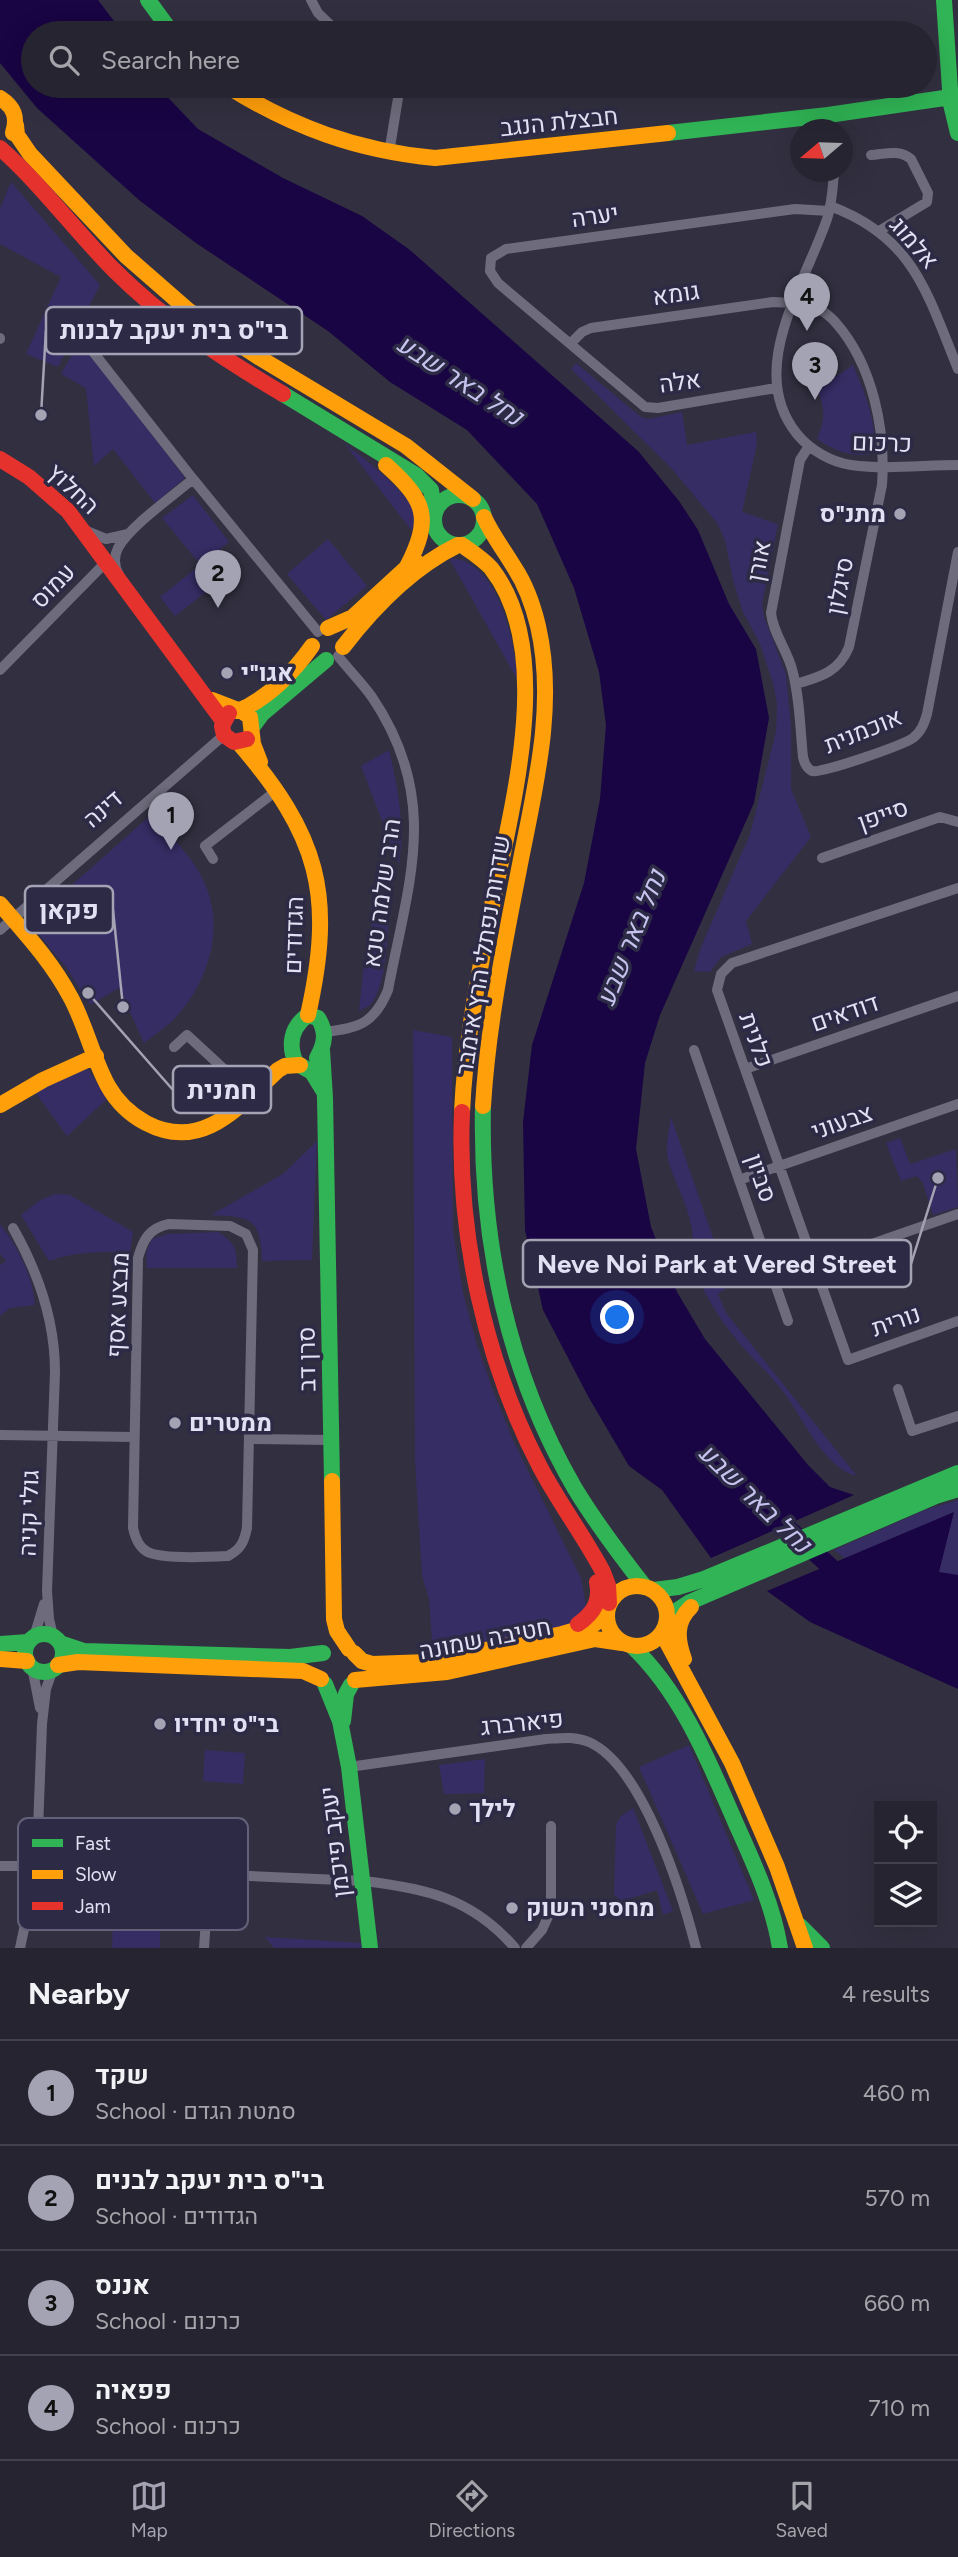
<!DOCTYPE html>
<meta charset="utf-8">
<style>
body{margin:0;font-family:Figtree,Heebo,sans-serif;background:#2e2c38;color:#f1f3f6}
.controls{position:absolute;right:21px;bottom:21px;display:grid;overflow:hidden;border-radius:0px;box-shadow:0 7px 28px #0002}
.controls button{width:63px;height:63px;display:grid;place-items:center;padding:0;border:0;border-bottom:2px solid #42414c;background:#262430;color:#f1f3f6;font:35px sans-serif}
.compass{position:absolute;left:790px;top:119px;width:63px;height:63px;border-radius:50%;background:#262430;box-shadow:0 7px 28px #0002;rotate:251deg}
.you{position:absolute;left:618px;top:1318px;width:24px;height:24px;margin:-18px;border:5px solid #fff;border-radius:50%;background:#1a73e8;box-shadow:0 0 0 10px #1a73e833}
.badge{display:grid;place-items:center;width:46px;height:46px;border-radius:50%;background:#a4a3b4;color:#111;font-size:23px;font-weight:700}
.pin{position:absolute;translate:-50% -58px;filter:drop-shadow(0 2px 4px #0008)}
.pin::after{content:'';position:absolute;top:37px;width:24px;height:21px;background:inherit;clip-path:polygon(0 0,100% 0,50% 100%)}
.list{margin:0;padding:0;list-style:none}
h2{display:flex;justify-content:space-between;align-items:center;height:91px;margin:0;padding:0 28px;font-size:30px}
h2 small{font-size:23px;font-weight:400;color:#a4a4ab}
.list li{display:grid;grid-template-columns:46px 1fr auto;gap:21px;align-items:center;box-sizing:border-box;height:105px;padding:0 28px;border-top:2px solid #42414c}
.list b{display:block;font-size:26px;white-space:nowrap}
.list p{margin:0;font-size:23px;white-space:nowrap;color:#a4a4ab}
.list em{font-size:23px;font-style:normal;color:#a4a4ab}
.icon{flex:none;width:38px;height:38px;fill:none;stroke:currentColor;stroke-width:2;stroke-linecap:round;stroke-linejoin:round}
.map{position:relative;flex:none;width:958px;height:1948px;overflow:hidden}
.search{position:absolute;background:#262430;box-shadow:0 7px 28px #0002;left:21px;right:21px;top:21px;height:77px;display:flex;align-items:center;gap:18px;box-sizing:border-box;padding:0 24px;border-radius:38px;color:#a4a4ab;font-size:26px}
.sheet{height:511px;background:#262430}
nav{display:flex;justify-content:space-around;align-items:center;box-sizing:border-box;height:98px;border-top:2px solid #42414c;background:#262430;font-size:19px;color:#a4a4ab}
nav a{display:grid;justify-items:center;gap:4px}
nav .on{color:#a4a3b4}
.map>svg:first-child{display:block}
.green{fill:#362d64}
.water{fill:#190444}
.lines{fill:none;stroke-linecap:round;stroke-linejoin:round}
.river{stroke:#190444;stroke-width:18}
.street{stroke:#6e6c7c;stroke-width:10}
.fast{stroke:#30b455;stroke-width:16}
.slow{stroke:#ff9f0a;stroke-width:16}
.jam{stroke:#e5322d;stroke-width:16}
.poi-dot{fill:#a4a3b4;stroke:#2d2a46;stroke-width:2.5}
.labels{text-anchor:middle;stroke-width:7;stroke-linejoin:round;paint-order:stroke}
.street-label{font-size:24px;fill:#e1e1f3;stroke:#2d2a46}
.poi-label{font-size:24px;font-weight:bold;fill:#e1e1f3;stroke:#2d2a46;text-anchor:start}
.water-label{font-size:26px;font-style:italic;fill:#c6c4ee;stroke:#2d2a46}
.key{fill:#2d2a46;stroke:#63617a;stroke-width:2}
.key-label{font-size:19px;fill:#e1e1f3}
.leader{fill:none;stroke:#a4a3b4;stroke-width:2.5}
.callout-dot{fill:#a4a3b4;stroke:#2d2a46;stroke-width:2.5}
.callout{fill:#2d2a46;stroke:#a4a3b4;stroke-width:2.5}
.callout-label{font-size:26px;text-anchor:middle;font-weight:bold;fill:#e1e1f3}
</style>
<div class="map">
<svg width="958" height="1948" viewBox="0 0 958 1948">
<rect width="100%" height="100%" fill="#323040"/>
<path class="green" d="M11,182L100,285L58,367L26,354L61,277L0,244V208Z
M80,341L185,478L155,503L113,449L94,466L86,388L61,374Z
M576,363L641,417L648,419L682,412L687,445L756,432L757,444L742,512L778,524L762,604L764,617L786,674L791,726V789L811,837L746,921L752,944L721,957L710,972L694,971L701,947L750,834L776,732L777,703L773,683L760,644L743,612L733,580L725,540L717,523L672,469L571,369Z
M853,365C862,386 882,432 871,454C852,458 833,450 817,439C825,418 826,411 817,389Z
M344,443C362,458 416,495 415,520C415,524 413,527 412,531Z
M193,495L229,542L201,565L162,518Z
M328,539L367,586L326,620L287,574Z
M449,558C498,559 515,640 517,679Z
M195,569L211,588L175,616L160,597Z
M389,750C398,789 405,824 399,865L361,766Z
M152,814C167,833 187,851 199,872C227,920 212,976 177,1016C168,1026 155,1034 144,1043L119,988L90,1005L66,967L29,923Z
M371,906L390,908C387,931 387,990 369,1006C369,1006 360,1010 359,1011L364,963H373Z
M413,1030L452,1037L453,1231L463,1292L477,1345L492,1388L513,1440L581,1578L587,1611L565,1626L433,1653L429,1599L422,1576L415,1460Z
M88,1069L107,1099L67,1136L35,1092L76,1072Z
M671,1117L716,1246L735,1282L718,1294L726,1313L857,1476C826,1469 805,1423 788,1398C777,1382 762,1368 749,1354C729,1332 706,1301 697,1273C691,1255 695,1238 690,1220C685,1200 674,1180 668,1160C665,1146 669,1131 671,1117Z
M900,1138L910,1164L956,1149L958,1207L933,1215L923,1183L917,1176L901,1181L886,1143Z
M317,1141L312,1260L262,1261C261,1217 250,1217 211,1215L283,1174Z
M55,1194L70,1195L133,1232L130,1252C102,1252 76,1251 49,1261L21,1215L40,1200Z
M0,1224C18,1247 33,1276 35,1305L10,1308L0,1316V1265L6,1261L0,1254Z
M218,1232C235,1242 237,1249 237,1268H147L146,1252L152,1239L168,1234Z
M958,1500V1598L894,1596L834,1550L925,1510Z
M689,1745L754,1900L703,1914L639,1767Z
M205,1750L245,1753L243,1784L203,1781Z
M485,1759L484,1793L444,1794L439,1765Z
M633,1808L673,1911L663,1915L657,1890L622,1901L614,1895L616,1825L621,1816Z
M113,1916L152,1918L160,1930V1948H112Z
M265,1937L361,1943L362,1948H274Z"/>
<path class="water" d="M0,0H98L123,33H33V86H157L198,129L283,178L362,216L410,250L638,451L679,501L698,530L729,604L756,649L769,718L754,803L660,1015L645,1063L636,1149L651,1227L677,1292L705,1339L808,1465L830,1487L854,1495L711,1558L662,1490L629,1466L589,1398L543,1310L525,1230L523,1122L532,1045L584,883L600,799L606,725L599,672L574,588L537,504L467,430L390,382L328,331L196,243L139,200L37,108L0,63Z
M954,1512L939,1572L958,1575V1689L810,1622L767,1591Z"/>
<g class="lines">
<path class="river" d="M768,1510L846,1581"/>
<path class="street" d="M311,0L318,13L339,33
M828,115L831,130
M389,153L400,86
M871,155C885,154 899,149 911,159L928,193L927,202L879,231
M834,172C833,187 832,203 827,219C805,284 745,370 797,434C810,450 831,462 851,465C886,470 923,465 958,465
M830,206C914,237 927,293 958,369
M79,334L193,479
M0,338V339
M571,343L582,332L591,328L773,302L793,303
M776,388L658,408L645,407L498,283L490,271L491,258L506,249L795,209L829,211
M809,446L800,460L771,613C773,633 787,650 792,669C800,698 800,728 803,757C804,762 806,768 812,771C821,774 903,745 913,738C921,732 924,724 927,714L958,552
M84,530L106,539L128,534
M119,575C114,566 114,556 118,548C130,526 173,496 193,479L318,632
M0,670L107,561
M796,684C820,677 839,672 849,647L882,485C886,431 873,365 836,323C826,311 810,304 796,297
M822,858L940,817L958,822
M213,859L205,846L276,791
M958,888L732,963L721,974L717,990L848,1360L958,1321
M0,930L224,735
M324,1032C359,1028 374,1024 388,990C409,880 441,799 372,697C362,683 349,670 338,656
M174,1047L187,1035L252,1095
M694,1050L788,1321
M745,1069L958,996
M739,1180L958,1104
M169,1224L230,1226L246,1234L253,1250L247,1528C244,1542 241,1549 228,1556C210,1557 160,1560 146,1551C138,1546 135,1537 133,1528L138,1258C143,1240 149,1228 169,1224Z
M13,1228C38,1272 55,1320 55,1372L47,1591L49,1619L53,1636
M814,1264L958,1214
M898,1389L912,1431L958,1416
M0,1435L134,1437
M251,1439L331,1440
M34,1637L44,1604
M32,1667L40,1708
M349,1767L546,1739C561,1738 575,1736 589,1742C643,1766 682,1893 696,1948
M37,1856L42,1724L46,1689L53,1669
M0,1866H25
M46,1867L363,1881C425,1888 472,1898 515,1948
M35,1877L29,1874L25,1866L29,1858L37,1856
M20,1948L35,1877
M204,1948L209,1876
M526,1948L542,1930L551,1910V1826"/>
<path class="fast" d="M148,0L172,33
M944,0L951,104L958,133
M668,133L828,115L951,97
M283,394L416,475L431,490L435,513
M434 520a25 25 0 1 1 50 0a25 25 0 1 1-50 0Z
M253,726L262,714L326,660
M308,1015C291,1027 288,1045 296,1063L312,1072L323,1090
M308,1015L318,1018C327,1032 325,1044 317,1058
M322,1050L325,1098L332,1481
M483,1106C480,1239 507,1371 574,1487C595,1522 620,1555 645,1587
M653,1590L678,1587L704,1579L958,1473
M667,1623L673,1613L690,1602L936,1496L958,1489
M25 1653a19 19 0 1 1 38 0a19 19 0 1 1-38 0Z
M60,1643L84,1651L290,1657L323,1653
M0,1644L28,1642
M632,1646C683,1695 709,1762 737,1826C755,1866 773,1905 780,1948
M325,1684L340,1721L349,1767L370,1948
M343,1721L346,1694L351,1685
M800,1926L822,1948"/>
<path class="slow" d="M227,86C292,127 358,151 435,158L668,133
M0,98C14,107 18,117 13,133
M16,125L17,135L30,154L126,256L189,311L260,358L406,446L473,499
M386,465C426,501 432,518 407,567
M462,545C472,552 483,559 491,568C558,653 509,815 491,911C478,978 465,1044 462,1112
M328,628L353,617L415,560
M343,647C373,608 413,567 458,545
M212,700L243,712L250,717L253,744L260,762
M238,711C267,699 294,672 312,646
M238,742C319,836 335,894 308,1015
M0,904C26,934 52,962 71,998C86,1026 93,1059 108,1086C117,1102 131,1115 146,1123C203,1153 240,1105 278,1070L285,1066L300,1065
M0,1105L43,1080L96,1056
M483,1106C488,1023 505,941 521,859C536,783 556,703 538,626C533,605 526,585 514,567C504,550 492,535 484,517
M332,1481L334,1619L337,1631L349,1649
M607 1616a30 30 0 1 1 60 0a30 30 0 1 1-60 0Z
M662,1633L732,1763L777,1867L805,1948
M354,1653L362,1661L372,1664L428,1662L562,1634L593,1625L607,1614
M0,1659L27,1661
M684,1659C677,1640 675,1622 691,1607
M58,1665L78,1662L303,1671L321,1679
M355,1680L447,1672L595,1639L622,1643"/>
<path class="jam" d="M0,148C42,185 75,231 114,270C164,320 222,358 283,394
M0,459L29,477L68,511L223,721
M229,713L222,726L224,735L234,742L247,739
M462,1112C457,1232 484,1360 540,1467C559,1503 584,1536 603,1572L608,1585L609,1603
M578,1624C594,1613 601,1601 597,1582"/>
</g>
<g class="poi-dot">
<circle cx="900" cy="514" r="7"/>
<circle cx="227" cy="673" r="7"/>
<circle cx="175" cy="1423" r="7"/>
<circle cx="160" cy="1724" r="7"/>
<circle cx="455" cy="1809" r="7"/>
<circle cx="512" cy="1908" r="7"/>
</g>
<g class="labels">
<g class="street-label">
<text transform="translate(559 122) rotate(-6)" y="8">חבצלת הנגב</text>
<text transform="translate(595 216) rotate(-8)" y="8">יערה</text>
<text transform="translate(914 243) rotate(49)" y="8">אלמוג</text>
<text transform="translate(676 294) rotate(-8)" y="8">גומא</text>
<text transform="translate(680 382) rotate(-8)" y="8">אלה</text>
<text transform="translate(882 443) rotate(2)" y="8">כרכום</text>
<text transform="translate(73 489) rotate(44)" y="8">החלוץ</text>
<text transform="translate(759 561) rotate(-79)" y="8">אורן</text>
<text transform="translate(53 586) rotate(-46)" y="8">עמוס</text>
<text transform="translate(840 586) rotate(-79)" y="8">סיגלון</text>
<text transform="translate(863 731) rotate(-22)" y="8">אוכמנית</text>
<text transform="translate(103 809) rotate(-41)" y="8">דינה</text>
<text transform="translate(883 815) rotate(-19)" y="8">סייפן</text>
<text transform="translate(382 893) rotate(-82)" y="8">הרב שלמה טנא</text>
<text transform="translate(294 935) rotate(-88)" y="8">הגדודים</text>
<text transform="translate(483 955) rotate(-81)" y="8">שדרות נפתלי הרץ אימבר</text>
<text transform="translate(845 1013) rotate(-19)" y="8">דודאים</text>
<text transform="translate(756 1040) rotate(70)" y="8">כלנית</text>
<text transform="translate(842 1122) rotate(-19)" y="8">צבעוני</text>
<text transform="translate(761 1178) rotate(71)" y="8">סביון</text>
<text transform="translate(118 1305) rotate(-87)" y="8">מבצע אסף</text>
<text transform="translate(896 1321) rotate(-19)" y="8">נורית</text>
<text transform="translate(307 1359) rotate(-91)" y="8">סרן דב</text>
<text transform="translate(29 1513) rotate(-88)" y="8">גולי קניה</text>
<text transform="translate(485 1639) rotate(-11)" y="8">חטיבה שמונה</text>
<text transform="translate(522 1723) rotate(-6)" y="8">פיארברג</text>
<text transform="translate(335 1842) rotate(-97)" y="8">יעקב פיכמן</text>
</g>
<g class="poi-label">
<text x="886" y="522" text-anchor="end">מתנ"ס</text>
<text x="241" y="681">אגו"י</text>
<text x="189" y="1431">ממטרים</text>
<text x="174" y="1732">בי"ס יחדיו</text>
<text x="469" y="1817">לילך</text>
<text x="526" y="1916">מחסני השוק</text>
</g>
<g class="water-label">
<text transform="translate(460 380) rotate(33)" y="9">נחל באר שבע</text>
<text transform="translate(631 938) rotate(-68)" y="9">נחל באר שבע</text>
<text transform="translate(755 1498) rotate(44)" y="9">נחל באר שבע</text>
</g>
</g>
<rect x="18" y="1818" width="230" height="112" rx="10" class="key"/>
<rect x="32" y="1839" width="31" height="8" fill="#30b455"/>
<rect x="32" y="1870" width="31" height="9" fill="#ff9f0a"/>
<rect x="32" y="1902" width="31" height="8" fill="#e5322d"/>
<g class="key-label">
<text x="75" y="1850">Fast</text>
<text x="75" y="1881">Slow</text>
<text x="75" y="1913">Jam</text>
</g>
<path class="leader" d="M41 415L46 330M123 1007L113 910M88 993L173 1090M938 1178L911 1264"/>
<g class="callout-dot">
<circle cx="41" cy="415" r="7"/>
<circle cx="123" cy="1007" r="7"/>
<circle cx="88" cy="993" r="7"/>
<circle cx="938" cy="1178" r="7"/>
</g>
<g class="callout">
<rect x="46" y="307" width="256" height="47" rx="7"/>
<rect x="25" y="886" width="88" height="47" rx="7"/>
<rect x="173" y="1066" width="98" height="47" rx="7"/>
<rect x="523" y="1240" width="388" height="47" rx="7"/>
</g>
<g class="callout-label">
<text x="174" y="339">בי"ס בית יעקב לבנות</text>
<text x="69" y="919">פקאן</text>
<text x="222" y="1099">חמנית</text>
<text x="717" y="1273">Neve Noi Park at Vered Street</text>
</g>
</svg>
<div class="controls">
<button><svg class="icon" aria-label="locate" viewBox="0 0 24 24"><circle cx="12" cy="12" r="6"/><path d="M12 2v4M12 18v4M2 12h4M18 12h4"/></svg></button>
<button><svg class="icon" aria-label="layers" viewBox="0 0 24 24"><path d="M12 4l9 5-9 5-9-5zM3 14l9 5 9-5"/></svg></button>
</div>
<svg class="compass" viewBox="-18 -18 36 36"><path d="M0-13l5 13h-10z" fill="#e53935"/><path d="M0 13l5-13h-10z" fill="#a4a4ab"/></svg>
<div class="you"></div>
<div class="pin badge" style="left:171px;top:850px">1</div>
<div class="pin badge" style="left:218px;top:608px">2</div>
<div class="pin badge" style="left:815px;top:400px">3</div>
<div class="pin badge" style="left:807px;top:331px">4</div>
<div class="search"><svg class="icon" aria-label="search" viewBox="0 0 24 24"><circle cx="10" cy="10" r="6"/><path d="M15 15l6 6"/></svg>Search here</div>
</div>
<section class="sheet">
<h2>Nearby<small>4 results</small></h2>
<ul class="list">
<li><span class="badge">1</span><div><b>שקד</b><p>School · סמטת הגדם</p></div><em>460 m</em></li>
<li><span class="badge">2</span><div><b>בי&quot;ס בית יעקב לבנים</b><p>School · הגדודים</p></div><em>570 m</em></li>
<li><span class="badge">3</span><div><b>אננס</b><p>School · כרכום</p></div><em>660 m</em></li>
<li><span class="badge">4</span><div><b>פפאיה</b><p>School · כרכום</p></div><em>710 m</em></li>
</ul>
</section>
<nav>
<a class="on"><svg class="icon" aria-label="map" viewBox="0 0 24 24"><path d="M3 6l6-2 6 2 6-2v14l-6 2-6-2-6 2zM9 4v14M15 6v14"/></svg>Map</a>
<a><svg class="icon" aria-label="directions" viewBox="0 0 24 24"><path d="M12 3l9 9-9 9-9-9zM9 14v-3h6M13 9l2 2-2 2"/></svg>Directions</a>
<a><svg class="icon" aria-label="saved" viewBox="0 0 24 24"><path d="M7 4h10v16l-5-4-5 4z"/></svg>Saved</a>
</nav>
